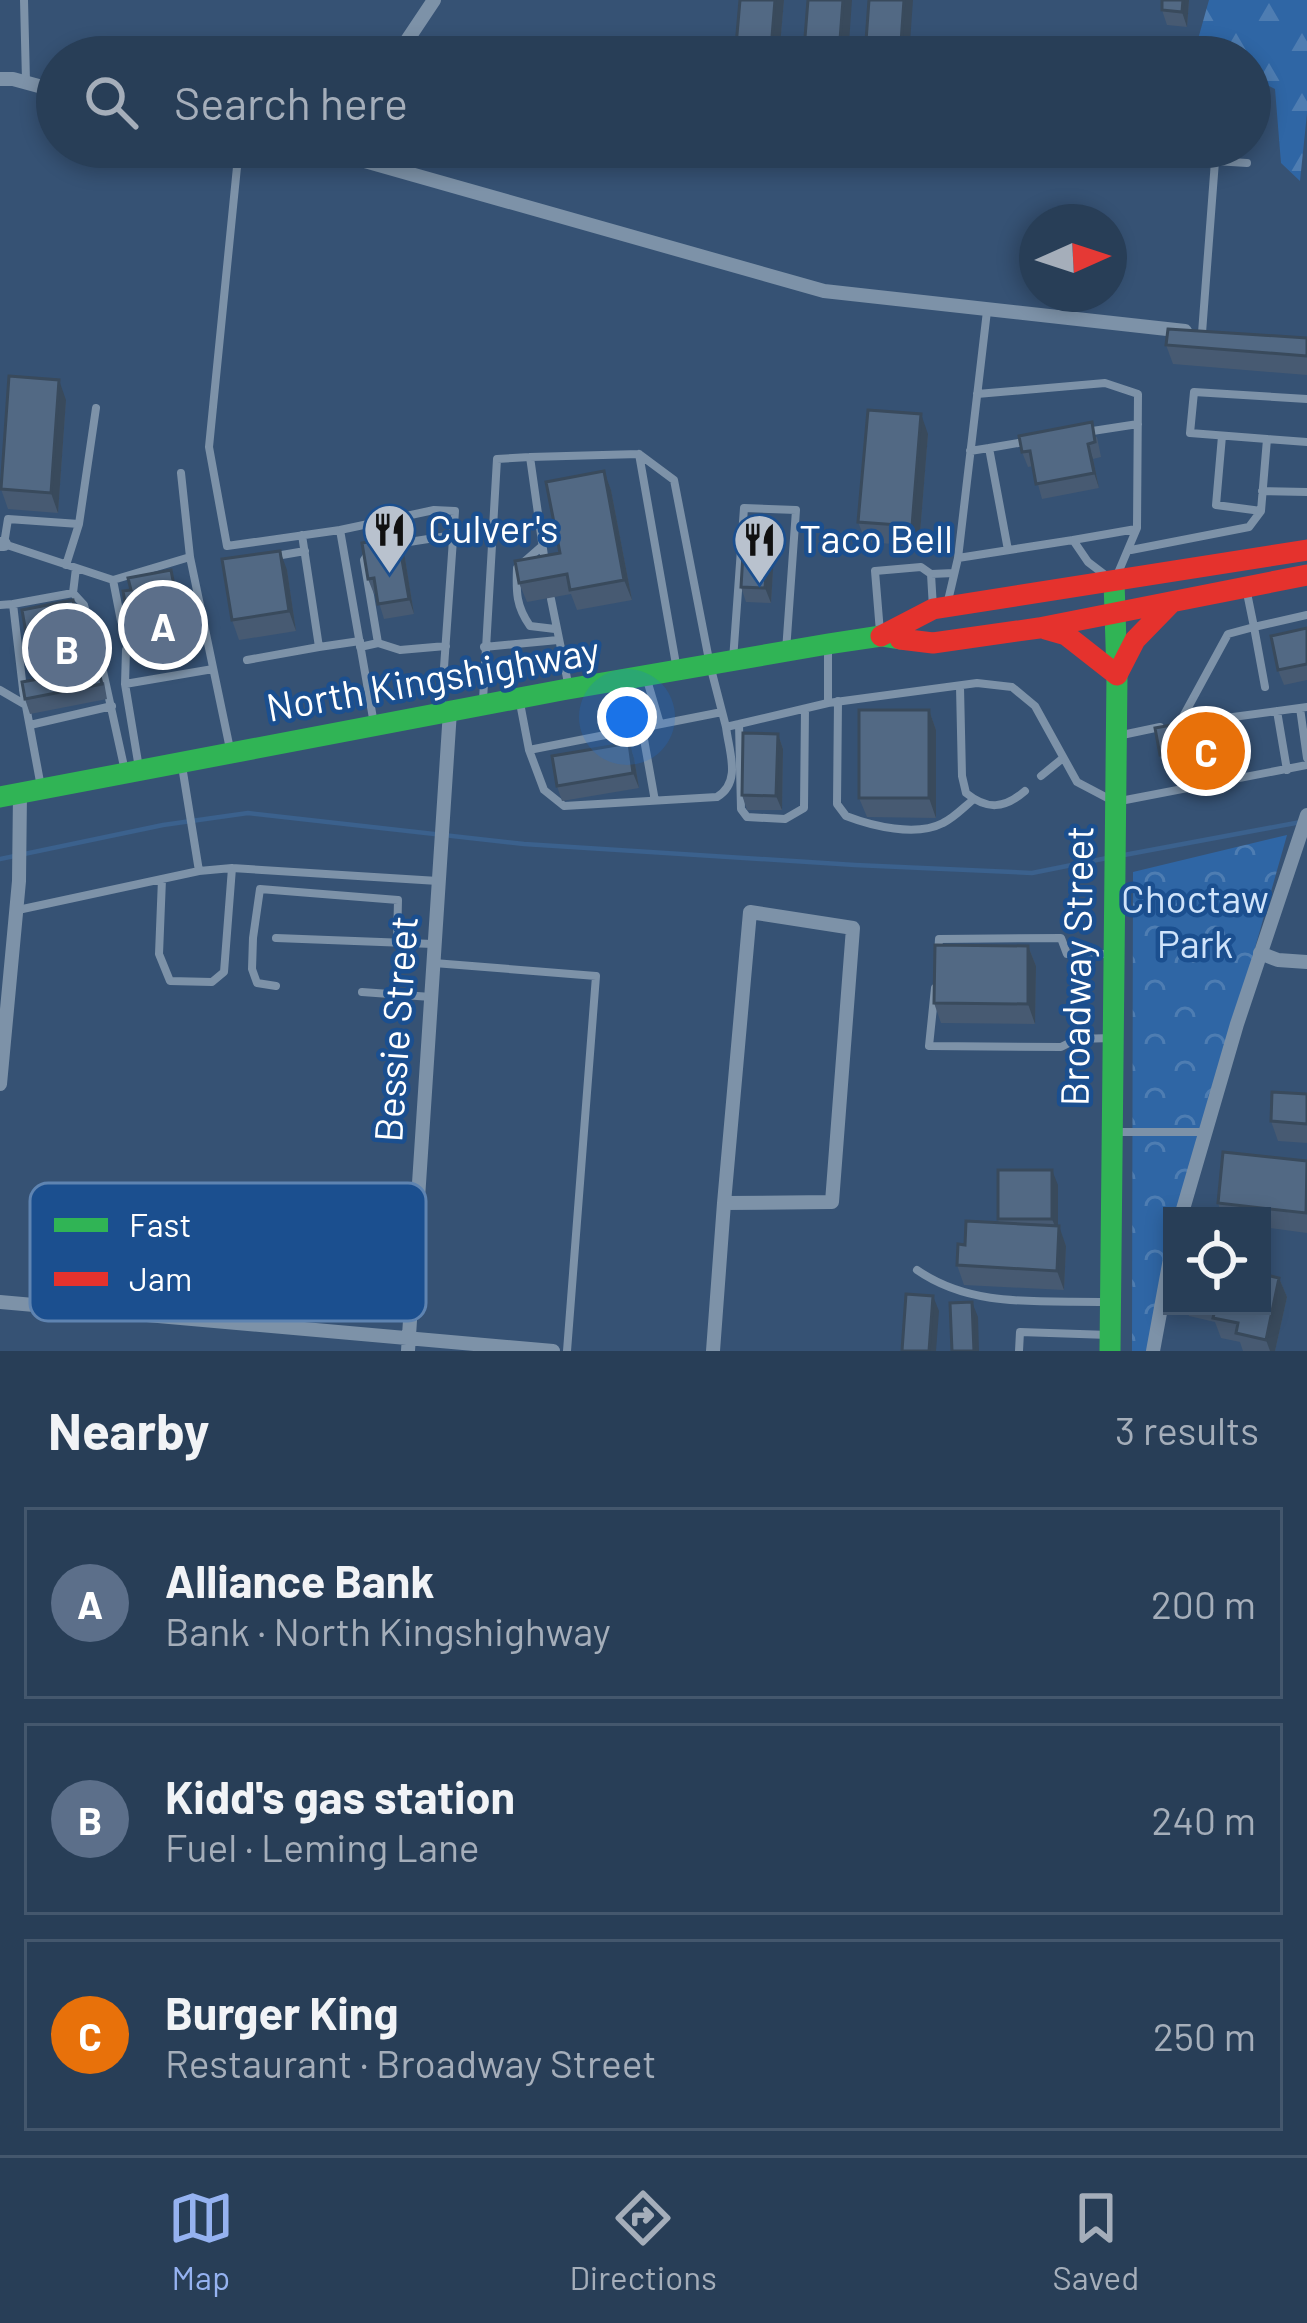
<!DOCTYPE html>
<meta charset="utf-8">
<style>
body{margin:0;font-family:Barlow,sans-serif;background:#344961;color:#f1f3f6}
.controls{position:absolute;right:36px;bottom:36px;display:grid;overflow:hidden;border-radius:0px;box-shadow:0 6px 18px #0003}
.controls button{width:108px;height:108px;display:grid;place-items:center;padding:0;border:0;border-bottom:3px solid #44576d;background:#283e57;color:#f1f3f6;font:60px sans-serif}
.compass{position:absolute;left:1019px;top:204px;width:108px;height:108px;border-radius:50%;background:#283e57;box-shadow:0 6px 18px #0003;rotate:87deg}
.you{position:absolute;left:627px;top:717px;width:42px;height:42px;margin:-30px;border:9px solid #fff;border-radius:50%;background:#1a73e8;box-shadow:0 0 0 18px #1a73e833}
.badge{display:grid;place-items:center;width:78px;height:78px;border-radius:50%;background:#95b2f1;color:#fff;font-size:39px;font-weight:700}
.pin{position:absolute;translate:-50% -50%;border:6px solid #fff;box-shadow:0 3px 12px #0006}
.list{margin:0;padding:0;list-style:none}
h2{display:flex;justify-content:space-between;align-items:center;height:156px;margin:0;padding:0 48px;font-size:51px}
h2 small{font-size:39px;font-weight:400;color:#a5aeba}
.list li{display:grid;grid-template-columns:78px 1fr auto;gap:36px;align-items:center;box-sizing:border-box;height:192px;margin:0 24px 24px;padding:0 24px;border:3px solid #44576d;border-radius:0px}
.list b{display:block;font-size:45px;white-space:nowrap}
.list p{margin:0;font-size:39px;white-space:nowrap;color:#a5aeba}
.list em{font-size:39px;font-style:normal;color:#a5aeba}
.icon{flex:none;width:66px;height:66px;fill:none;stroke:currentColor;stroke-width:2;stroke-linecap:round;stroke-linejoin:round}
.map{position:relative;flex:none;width:1307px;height:1351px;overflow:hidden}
.search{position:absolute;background:#283e57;box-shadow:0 6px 18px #0003;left:36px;right:36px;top:36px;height:132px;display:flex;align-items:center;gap:30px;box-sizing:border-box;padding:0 42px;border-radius:66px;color:#a5aeba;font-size:45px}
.sheet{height:804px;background:#283e57}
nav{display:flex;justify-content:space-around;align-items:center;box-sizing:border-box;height:168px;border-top:3px solid #44576d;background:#283e57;font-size:33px;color:#a5aeba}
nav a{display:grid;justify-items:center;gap:6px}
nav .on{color:#95b2f1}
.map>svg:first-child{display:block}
.forest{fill:url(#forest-firs)}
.park{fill:url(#park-crowns)}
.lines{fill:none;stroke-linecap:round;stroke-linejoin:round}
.stream{stroke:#3b618d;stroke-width:4.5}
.lane{stroke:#7d92a8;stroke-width:8}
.street{stroke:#7d92a8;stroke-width:14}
.fast{stroke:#30b455;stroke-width:21}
.jam{stroke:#e5322d;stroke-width:21}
.wall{fill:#475a72}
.shaded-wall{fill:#394a5c}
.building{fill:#526984;stroke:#394a5c;stroke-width:3}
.labels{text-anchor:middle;stroke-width:9;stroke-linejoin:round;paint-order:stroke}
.poi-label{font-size:39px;fill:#fff;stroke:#1b4f8f;text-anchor:start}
.street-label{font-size:39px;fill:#fff;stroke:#1b4f8f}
.park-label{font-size:39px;fill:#cfe3fa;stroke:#1b4f8f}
.key{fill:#1b4f8f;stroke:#5f84b1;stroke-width:3}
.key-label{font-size:33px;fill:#fff}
</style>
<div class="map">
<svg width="1307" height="1351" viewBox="0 0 1307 1351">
<defs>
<pattern id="forest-firs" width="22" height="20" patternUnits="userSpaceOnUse" patternTransform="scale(3)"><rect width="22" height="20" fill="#2f66a5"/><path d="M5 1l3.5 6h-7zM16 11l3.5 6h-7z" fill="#4e7db2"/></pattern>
<pattern id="park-crowns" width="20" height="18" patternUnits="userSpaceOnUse" patternTransform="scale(3)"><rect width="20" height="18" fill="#2f66a5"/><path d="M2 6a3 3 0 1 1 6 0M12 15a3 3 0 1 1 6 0" fill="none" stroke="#4e7db2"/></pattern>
</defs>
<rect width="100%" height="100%" fill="#365274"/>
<path class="forest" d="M1209,0H1307V113L1300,181L1281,163L1275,89L1250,76V57H1193Z
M826,147H979L838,165L827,159Z"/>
<path class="park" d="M1287,835L1179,1216H1172V1247L1148,1351H1132L1133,872Z"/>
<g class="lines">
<path class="stream" d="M1124,855L1301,822
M0,859L163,825L248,813L524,844L855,865L1032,873L1107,858"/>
<path class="lane" d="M24,0L26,81
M239,147L209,447L227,546L340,530L374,724
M1202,333L1215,161L1247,163
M977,394L1105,383L1138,394L1137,528L1118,573
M1086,432L1138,424
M1222,436L1216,505L1261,511
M1267,439L1307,442
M989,448L1030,441
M970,451L989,448L1008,550
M639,454L674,480L710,665L726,727L739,724
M181,473L190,557L230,749
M1262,491L1307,492
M79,524L96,408
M340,530L434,510L455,511L441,710
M302,535L319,647L360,641
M1073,540L1136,529
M396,544L454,535
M541,547L517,568C516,592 516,606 530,626L555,629
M1131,550L1249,527L1261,511L1267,439L1190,433L1194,392L1307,399
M370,551L364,560L378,643
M276,556L305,551
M958,558L1073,540L1088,562L1109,578
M545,563L530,457L639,454L677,670
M66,565L79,524L8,519L4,544L113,580L190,557
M931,574L933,608
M113,580L121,621
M1246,588L1254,627L1307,615
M73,593L76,568
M551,599L569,688
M0,605L13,604
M947,605L958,558L987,311
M880,632L875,571L921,567L931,574L954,573
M360,647L378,643L400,650L446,646
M484,647L558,640
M828,647V703L977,683L1012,687L1035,706L1077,782L1115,802L1307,765
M126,650L125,684L139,768
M247,660L319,647
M733,660L744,508L796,510L786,651
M95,673L103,671L125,771
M647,680L660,724
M125,684L213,669
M960,687L962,776L966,793C987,810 1004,809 1025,791
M23,689L13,604L73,593L84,605L103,671
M0,690L24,704
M23,690L41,787
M483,700L497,459L530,457
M838,701L837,804L846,816C872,826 916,837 943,823C954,818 964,807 974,799
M520,703L529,750L722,712
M1300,708L1307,758
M805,709L804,808L785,819L747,817L741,809L739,724L828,703
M1277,711L1287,770
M1218,719L1307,707
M1185,723L1179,724L1228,634L1254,627L1265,687
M30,725L112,706
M642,728L655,801
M1122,735L1160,727
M529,750L544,790L564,806L717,797C742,782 729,752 726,727
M182,766L199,871
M1041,776L1063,758
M162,879L159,954L170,981L212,982L224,972L232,868
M18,910L199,871L232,868L438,881
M276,938L433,944
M938,955L939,939L1061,938L1067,954H1114
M434,963L596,976L567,1351
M276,986L257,983L252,969L253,938L260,889L398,900L397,943
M935,988L929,1046L1061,1047L1077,1039L1112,1038
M362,992L431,997
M1116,1132H1203
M917,1270C973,1309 1041,1300 1107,1302
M1019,1351L1020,1332L1109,1335"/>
<path class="street" d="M396,57L434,0
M0,79H13L57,91
M253,147L333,152L824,291L1185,331
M0,544H4
M750,912L853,928L832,1202L724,1203Z
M1260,953L1278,960L1307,962
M0,1084L19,881L20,793
M1181,1216L1237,1024L1307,815
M0,1302L553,1351
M408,1351L450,711
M713,1351L724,1203
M1153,1351L1172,1248"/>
<path class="fast" d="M0,797L562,690L828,644L881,636L900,639
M1110,1351L1117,675L1114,581"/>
<path class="jam" d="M1045,629L1066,635L1117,675L1135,640L1172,602
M881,636L933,609L1307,550
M900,639L933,643L1039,628L1307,575"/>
</g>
<path class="wall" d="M740,0H784L779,57H740L736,46Z
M808,0L848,57H807L804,50Z
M1162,0H1189L1187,27L1167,25L1162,10Z
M1307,338V375L1173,364L1166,345Z
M66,400L58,513L8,509L1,489Z
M928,434L919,546L866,542L858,522Z
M1097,437L1101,457L1093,459L1099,488L1042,499L1033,466L1028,467L1022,452Z
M604,471L611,490L632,600L577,610L571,594L527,602L519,583L560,553Z
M770,523L775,538L771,603L746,602L741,587Z
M398,537L404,552L414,614L384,619L376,593L374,594L368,579Z
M287,570L296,631L239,640L232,620Z
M178,590L189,609L194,633L184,635L187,652L179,654L180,659L147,666L143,655H139L131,635Z
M78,615L86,656L35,665L29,650Z
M1307,628V680L1284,685L1278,670Z
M104,682L107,699L30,714L25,699Z
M929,710L936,730V818L867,817L859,798Z
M1227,715L1232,730L1238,765L1191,772L1189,765L1165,770L1160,755Z
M778,734L783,749L782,810H747L742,795Z
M629,743L634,758L639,788L562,801L557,786Z
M1028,946L1036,966L1035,1024L941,1023L934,1003Z
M1307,1094V1143L1278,1141L1271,1121Z
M1307,1161V1233L1262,1227V1216H1222L1218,1203Z
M1058,1185V1226L1066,1246L1064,1290L964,1285L957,1265L965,1245L999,1223L998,1219Z
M1279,1278L1287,1297L1275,1351H1243L1240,1342L1221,1338L1215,1322L1189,1316L1185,1306H1262Z"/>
<path class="shaded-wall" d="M775,0H784L779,57H774L771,49Z
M843,0H852L848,57H840L839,53Z
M904,0H913L909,57H900Z
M1183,0H1189L1187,27L1182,12Z
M59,380L66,400L58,513L51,493Z
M921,414L928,434L919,546L912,526Z
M1088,444L1093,459L1099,488L1094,473Z
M604,471L611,490L632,600L624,580Z
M770,523L775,538L771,603L765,588Z
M398,537L404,552L414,614L409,599Z
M280,551L287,570L296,631L289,611Z
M182,590L189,609L194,633L187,613Z
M73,600L78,615L86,656L80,641Z
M929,710L936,730V818L929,798Z
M1227,715L1232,730L1238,765L1233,750Z
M778,734L783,749L782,810L776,796Z
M629,743L634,758L639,788L633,773Z
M1028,946L1036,966L1035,1024L1028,1004Z
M1052,1170L1058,1185V1234L1052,1219Z
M1059,1226L1066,1246L1064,1290L1057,1271Z
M1279,1278L1287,1297L1275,1351H1270L1266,1340Z
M933,1296L939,1311L936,1351H929Z
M972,1302L978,1317L979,1351H974Z"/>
<path class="building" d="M740,0H775L771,49L736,46Z
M808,0H843L839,53L804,50Z
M869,0H904L900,57L865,55Z
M1162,0H1183L1182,12L1162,10Z
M1168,329L1307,338V356L1166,345Z
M9,376L59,380L51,493L1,489Z
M868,410L921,414L912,526L858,522Z
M1092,422L1095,442L1088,444L1094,473L1036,484L1030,451L1022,452L1019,436Z
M604,471L624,580L570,590L567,574L519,583L515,561L560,553L546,482Z
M745,521L770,523L765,588L741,587Z
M398,537L409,599L378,604L374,578L368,579L362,543Z
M280,551L289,611L232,620L222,559Z
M171,570L175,591L182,590L187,613L176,615L180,632L171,634L173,640L139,646L137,636L131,635L123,591L131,590L128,578Z
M73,600L80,641L29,650L22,610Z
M1307,628V664L1278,670L1271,636Z
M98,668L102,684L25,699L22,682Z
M859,710H929V798H859Z
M1227,715L1233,750L1186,757L1185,750L1160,755L1155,728Z
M743,733L778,734L776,796L742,795Z
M629,743L633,773L557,786L552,756Z
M935,945L1028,946V1004L934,1003Z
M1272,1092L1307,1094V1124L1271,1121Z
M1223,1152L1307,1161L1306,1213L1218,1203Z
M998,1170H1052V1219H998Z
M966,1221L1059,1226L1057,1271L957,1265L958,1244L965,1245Z
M1262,1274L1279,1278L1266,1340L1236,1333L1238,1323L1213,1318L1216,1306H1262Z
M906,1294L933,1296L929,1351H902Z
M972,1302L974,1351H952L950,1303Z"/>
<defs>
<symbol id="restaurant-pin" viewBox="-11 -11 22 30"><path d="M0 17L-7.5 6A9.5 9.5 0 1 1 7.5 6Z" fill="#b9c2ce" stroke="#1b4f8f"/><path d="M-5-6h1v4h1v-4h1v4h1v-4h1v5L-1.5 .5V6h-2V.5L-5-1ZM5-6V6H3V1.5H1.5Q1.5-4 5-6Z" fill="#111"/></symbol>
</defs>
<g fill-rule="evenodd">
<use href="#restaurant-pin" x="360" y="500" width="59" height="81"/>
<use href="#restaurant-pin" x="730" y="510" width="59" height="81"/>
</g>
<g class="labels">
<g class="poi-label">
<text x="428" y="543">Culver's</text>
<text x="799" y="553">Taco Bell</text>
</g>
<g class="street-label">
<text transform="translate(433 679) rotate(-10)" y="14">North Kingshighway</text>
<text transform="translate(1077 966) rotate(-89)" y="14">Broadway Street</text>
<text transform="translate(396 1029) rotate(-86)" y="14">Bessie Street</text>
</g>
<g class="park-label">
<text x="1195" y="913">Choctaw<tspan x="1195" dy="45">Park</tspan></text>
</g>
</g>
<rect x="30" y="1183" width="396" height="138" rx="18" class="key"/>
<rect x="54" y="1218" width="54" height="14" fill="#30b455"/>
<rect x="54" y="1272" width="54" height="14" fill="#e5322d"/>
<g class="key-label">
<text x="129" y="1237">Fast</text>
<text x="129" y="1291">Jam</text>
</g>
</svg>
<div class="controls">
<button><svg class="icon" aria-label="locate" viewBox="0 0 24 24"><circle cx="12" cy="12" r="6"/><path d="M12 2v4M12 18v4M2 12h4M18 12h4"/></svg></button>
</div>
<svg class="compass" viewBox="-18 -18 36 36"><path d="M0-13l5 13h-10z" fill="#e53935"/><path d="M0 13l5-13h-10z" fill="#a5aeba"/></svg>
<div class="you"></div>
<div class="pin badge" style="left:163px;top:625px;background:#5c6f8a">A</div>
<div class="pin badge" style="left:67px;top:648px;background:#5c6f8a">B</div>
<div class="pin badge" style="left:1206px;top:751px;background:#e8710a">C</div>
<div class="search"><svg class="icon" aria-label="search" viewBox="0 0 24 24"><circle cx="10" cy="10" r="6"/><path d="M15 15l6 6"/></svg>Search here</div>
</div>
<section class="sheet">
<h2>Nearby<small>3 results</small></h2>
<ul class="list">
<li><span class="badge" style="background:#5c6f8a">A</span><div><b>Alliance Bank</b><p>Bank · North Kingshighway</p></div><em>200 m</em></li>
<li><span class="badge" style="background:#5c6f8a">B</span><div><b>Kidd's gas station</b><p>Fuel · Leming Lane</p></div><em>240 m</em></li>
<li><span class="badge" style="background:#e8710a">C</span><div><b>Burger King</b><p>Restaurant · Broadway Street</p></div><em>250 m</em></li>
</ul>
</section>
<nav>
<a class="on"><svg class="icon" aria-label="map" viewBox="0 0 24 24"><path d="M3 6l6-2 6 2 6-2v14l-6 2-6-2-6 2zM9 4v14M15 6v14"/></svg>Map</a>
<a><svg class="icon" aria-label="directions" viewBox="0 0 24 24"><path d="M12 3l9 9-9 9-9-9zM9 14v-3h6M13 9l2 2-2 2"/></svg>Directions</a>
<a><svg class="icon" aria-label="saved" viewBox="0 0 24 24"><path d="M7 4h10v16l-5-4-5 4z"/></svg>Saved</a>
</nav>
